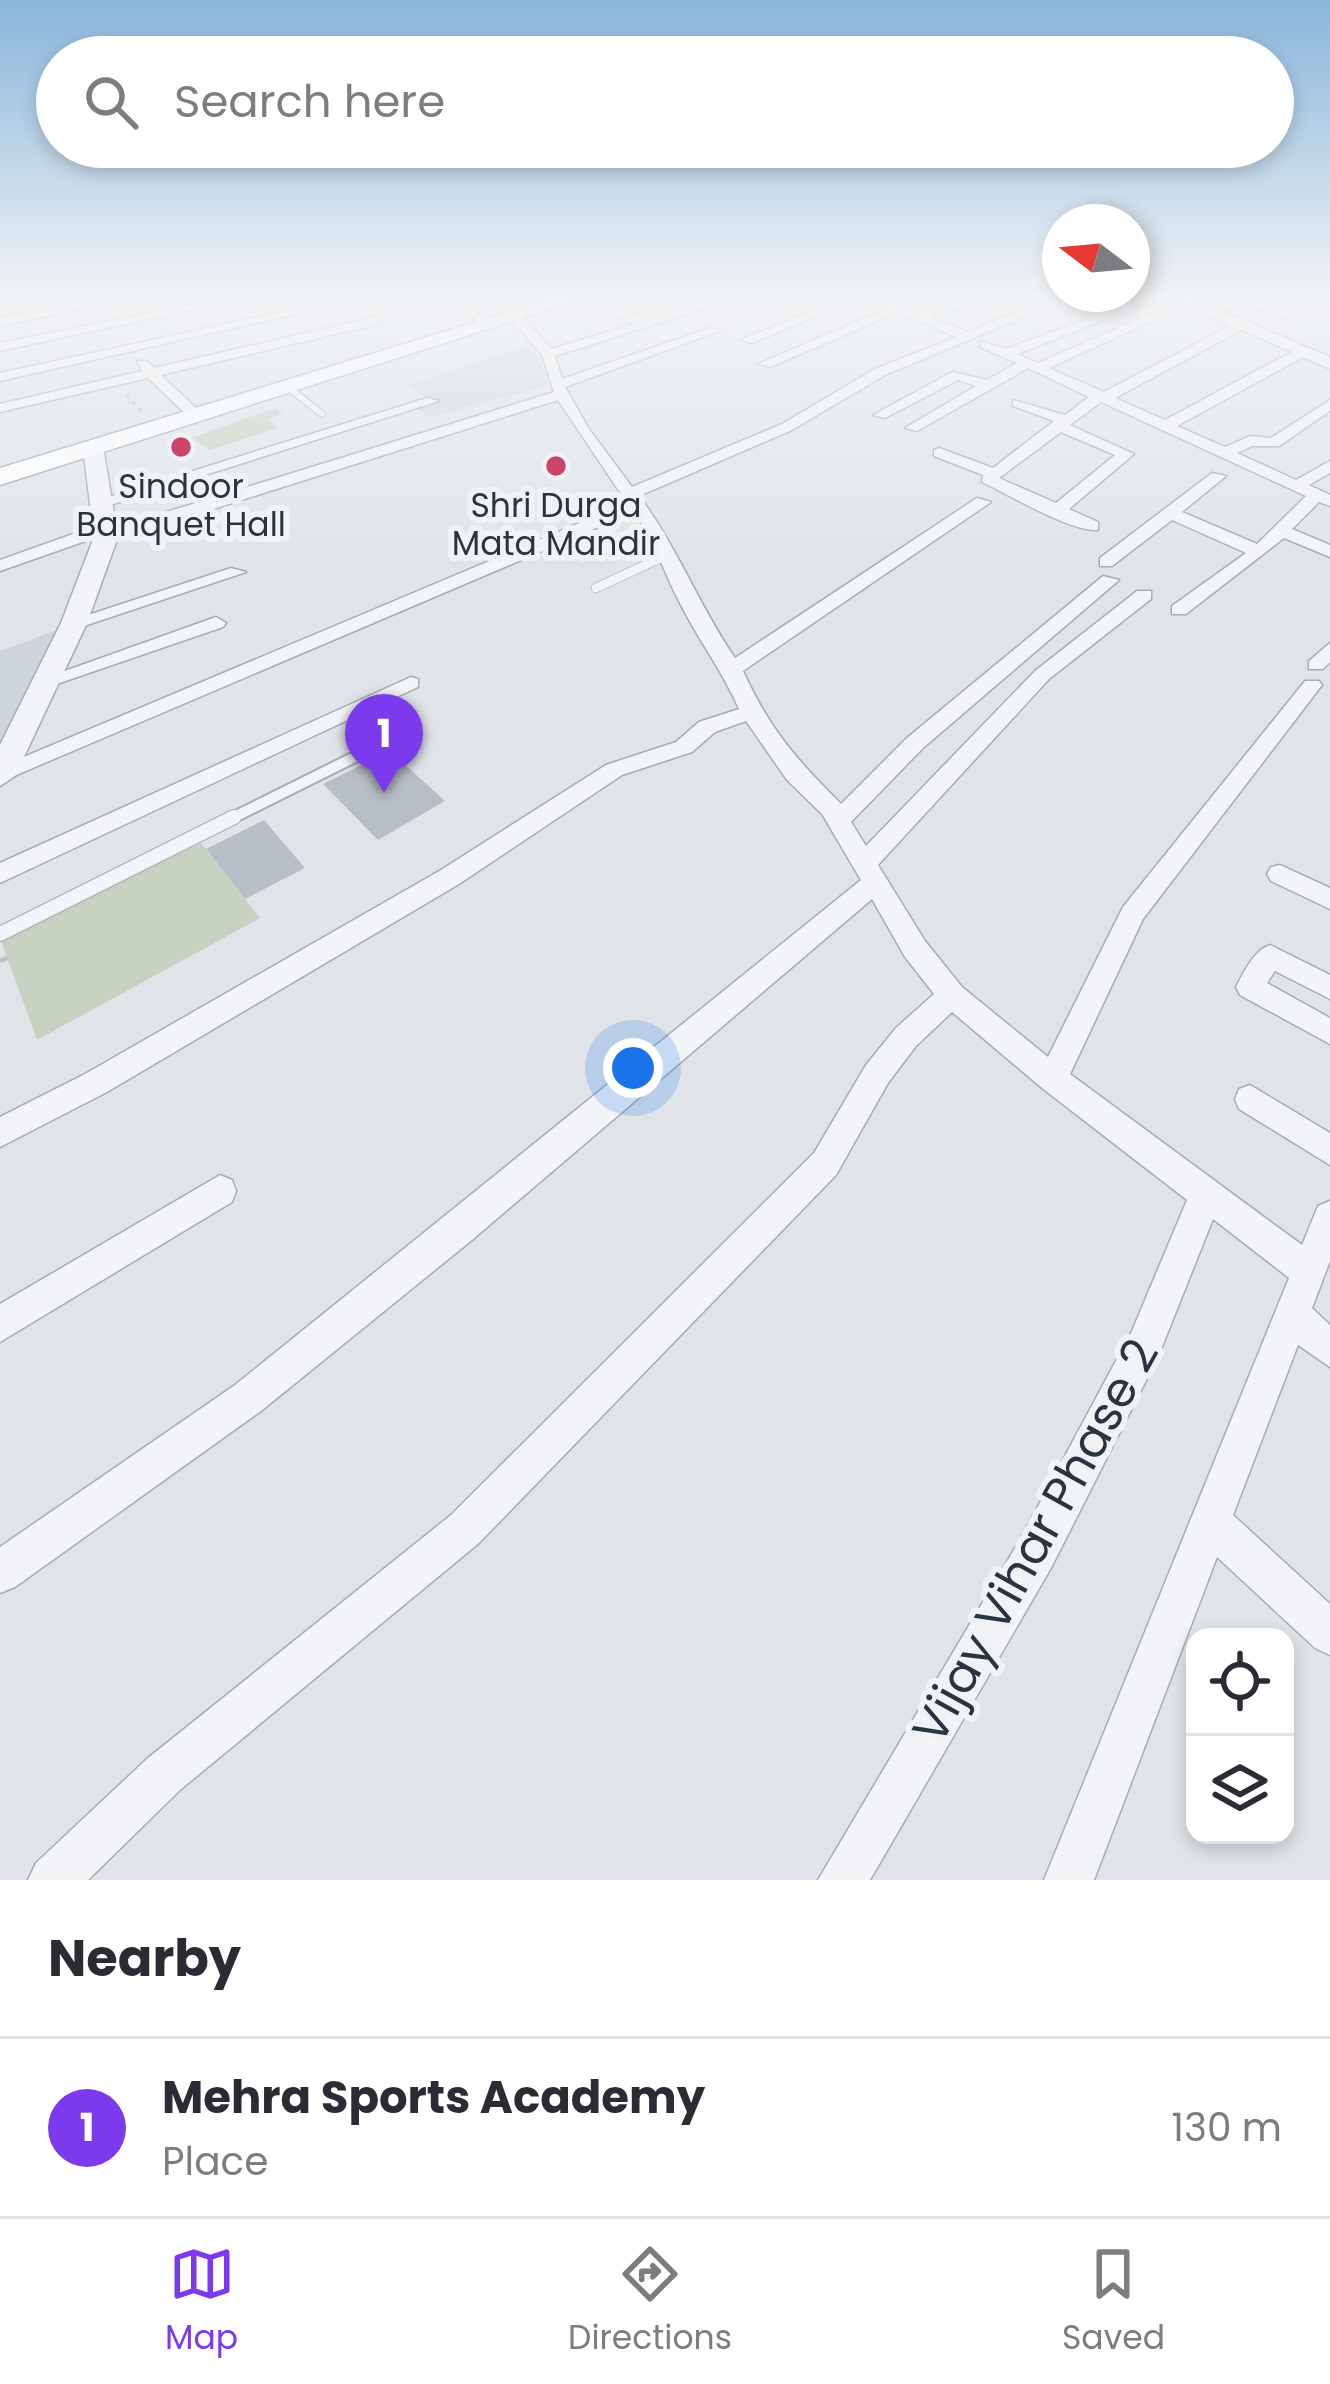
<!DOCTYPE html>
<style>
body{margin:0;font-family:Poppins,sans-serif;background:#f2f2f3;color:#2b2b33}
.controls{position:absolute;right:36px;bottom:36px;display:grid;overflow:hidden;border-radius:24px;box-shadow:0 6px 18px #0003}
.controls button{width:108px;height:108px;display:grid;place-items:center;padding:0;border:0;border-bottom:3px solid #e1e1e2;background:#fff;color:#2b2b33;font:60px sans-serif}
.compass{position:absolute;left:1042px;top:204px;width:108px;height:108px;border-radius:50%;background:#fff;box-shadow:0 6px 18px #0003;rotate:286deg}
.you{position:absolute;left:633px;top:1068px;width:42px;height:42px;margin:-30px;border:9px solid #fff;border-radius:50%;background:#1a73e8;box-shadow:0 0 0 18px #1a73e833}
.badge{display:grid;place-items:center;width:78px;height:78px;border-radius:50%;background:#7c3aed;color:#fff;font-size:39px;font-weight:700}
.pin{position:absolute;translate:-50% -99px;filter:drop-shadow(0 3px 6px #0008)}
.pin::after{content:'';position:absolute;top:63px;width:42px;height:36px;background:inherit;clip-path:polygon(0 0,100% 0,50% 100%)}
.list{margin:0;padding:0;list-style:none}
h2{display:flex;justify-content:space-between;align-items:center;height:156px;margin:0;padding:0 48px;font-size:51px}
h2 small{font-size:39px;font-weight:400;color:#7c7c81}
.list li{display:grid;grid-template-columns:78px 1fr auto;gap:36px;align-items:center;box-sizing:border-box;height:180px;padding:0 48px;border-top:3px solid #e1e1e2}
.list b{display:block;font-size:45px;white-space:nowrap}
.list p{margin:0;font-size:39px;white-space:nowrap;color:#7c7c81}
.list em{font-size:39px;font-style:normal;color:#7c7c81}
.icon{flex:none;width:66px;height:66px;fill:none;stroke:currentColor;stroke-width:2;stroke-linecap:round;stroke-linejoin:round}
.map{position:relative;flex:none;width:1330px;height:1880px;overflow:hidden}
.search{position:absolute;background:#fff;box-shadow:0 6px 18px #0003;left:36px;right:36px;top:36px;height:132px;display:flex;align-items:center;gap:30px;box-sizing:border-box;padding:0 42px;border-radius:66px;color:#7c7c81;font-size:45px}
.sheet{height:336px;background:#fff}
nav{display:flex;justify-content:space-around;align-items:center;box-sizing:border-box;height:168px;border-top:3px solid #e1e1e2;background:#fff;font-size:33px;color:#7c7c81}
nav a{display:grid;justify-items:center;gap:6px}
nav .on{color:#7c3aed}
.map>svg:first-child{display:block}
.built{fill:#ced4db}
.green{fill:#c7d2c1}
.building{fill:#b7bec5}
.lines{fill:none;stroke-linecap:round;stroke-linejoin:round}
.service-far3-casing{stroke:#a5acb3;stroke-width:8}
.service-far2-casing{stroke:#a5acb3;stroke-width:10}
.service-far1-casing{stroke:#a5acb3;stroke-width:14}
.service-casing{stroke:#a5acb3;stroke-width:16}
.minor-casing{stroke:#a5acb3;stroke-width:3}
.tertiary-casing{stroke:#a5acb3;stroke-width:3}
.primary-casing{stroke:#9faab4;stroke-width:3}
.path-far1{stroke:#bec2c7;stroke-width:3;stroke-dasharray:4.5 4.5;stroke-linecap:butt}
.path{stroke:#bec2c7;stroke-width:4.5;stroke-dasharray:9 9;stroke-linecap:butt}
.service-far3{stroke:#f2f4f7;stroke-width:6}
.service-far2{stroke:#f2f4f7;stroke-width:9}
.service-far1{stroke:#f2f4f7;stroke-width:10}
.service{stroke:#f2f4f7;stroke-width:14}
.minor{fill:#f2f4f7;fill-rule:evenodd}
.tertiary{fill:#f2f4f7;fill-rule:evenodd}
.primary{fill:#fff;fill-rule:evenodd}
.poi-dot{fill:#cd466a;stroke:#eff3f6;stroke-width:4.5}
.labels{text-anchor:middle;stroke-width:12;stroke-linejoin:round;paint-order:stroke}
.far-poi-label{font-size:33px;fill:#293440;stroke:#eff3f6}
.near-street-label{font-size:48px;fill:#293440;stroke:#eff3f6}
</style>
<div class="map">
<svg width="1330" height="1880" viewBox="0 0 1330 1880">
<rect width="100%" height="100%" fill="#e0e4e9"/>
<path class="built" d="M526,346L541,361L548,386L429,417L415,408L432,401L407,386Z
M63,628L3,743L0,744V651Z"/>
<path class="green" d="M275,408L283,414L268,419L278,428L210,450L191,438Z
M201,843L260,918L37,1040L0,938Z"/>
<path class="building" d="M390,751L445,801L378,840L323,784Z
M264,820L305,868L245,899L206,849Z"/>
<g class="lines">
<defs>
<path id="service-far3" d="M446,297L483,321
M289,388L322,414"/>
<path id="service-far2" d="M596,588L669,554"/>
<path id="service-far1" d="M228,820L385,742"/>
<path id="service" d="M0,934L234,817"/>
<path id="minor" d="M0,297H12L0,302Z
M111,297H136L0,326V318Z
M227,297H251L0,351V343Z
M349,297L362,299L0,381V373Z
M473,297C509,297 529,324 551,349L634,324L583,297H599L647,320L722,297H741L555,356L562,379L710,328L720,331L565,387L589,429L632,487L782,424L875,369L956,337L899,312L770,367L758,364L889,308L877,303V297L920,312L974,297H993L931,317L967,332L1055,297H1072L885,375L792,430L639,496C677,546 699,606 735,658L977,498L991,502L743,671C770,730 796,759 841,804L907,738L1103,576L1119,580L923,748L851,822L866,846L1035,671L1137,591H1151V599L1049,679L878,865L925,941L962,987L1048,1057L1123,907L1305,681H1319L1322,685L1143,919L1070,1074L1302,1245L1318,1206L1330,1201V1261L1312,1308L1330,1325V1367L1298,1345L1233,1515L1330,1604V1655L1315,1648L1217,1557L1094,1880H1044L1289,1278L1213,1219L1158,1357L1051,1568L870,1880H818L1021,1538L1132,1331L1187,1200L1042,1088L952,1012L916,1046L888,1083L836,1175L479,1543L180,1790L88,1880H28L36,1863L148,1758L451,1515L814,1153L866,1065L896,1028L934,994L905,957L872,899L472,1240L261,1411L15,1587L0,1593V1547L235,1385L861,880L822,814L787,780L746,721L715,732L692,752L622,775L459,884L107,1092L0,1147V1117L85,1074L441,870L606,765L676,742L699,722L739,709C723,672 700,642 682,607C665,576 655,541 634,512L0,782V767L627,503L558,400L112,541L97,537L0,571V560L101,524L115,528L554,392L542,355L512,319Z
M846,297H863L752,343L741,340Z
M1251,298L1290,313L1284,317L1250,306L1206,314L1200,310Z
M1184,299L1194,302L1049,368L1104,392L1237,322H1245V328L1115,398L1165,420L1297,349H1307V355L1177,426L1225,447L1250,436L1271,438L1330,400V411L1279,446H1252L1237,453L1296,480L1330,461V473L1309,485L1330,495V506L1319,502L1292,529L1330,545V557L1284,538L1186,614H1172V606L1246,553L1172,520L1112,566H1100V558L1212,473L1226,476L1182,512L1257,544L1306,496L1101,402L1070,425L1134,454L1069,509L1098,522V530C1070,532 1010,495 982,482L983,475L934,456V450L939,448L993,468L1054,421L1013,406V400L1065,415L1089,397L1028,368L917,431L905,428L976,386L958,380L885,418L873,415L952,372L987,380L1017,363L980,347V341L1006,349L1128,304L1138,307L1017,354L1038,363ZM1061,432L1115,455L1056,503L999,478Z
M375,317L379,324L161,375L200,412V418H190L148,378L0,412V404L142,371L137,361H147L154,368Z
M427,398L439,401L107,506L93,502Z
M231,568L246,572L81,627L64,623Z
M216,617L226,623L223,627L51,686L44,688L34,682Z
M1330,643V662L1323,669H1309V661Z
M411,677L418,679V687L0,883V863Z
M1280,865L1330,888V909L1271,881L1267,874L1271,867Z
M1270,945L1330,975V999L1275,971L1267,983L1330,1018V1044L1240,995L1236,987C1244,972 1254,950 1270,945Z
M1250,1085L1330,1133V1165L1239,1109L1235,1099L1239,1089Z
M220,1175L232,1180L236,1191L232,1202L0,1342V1304Z"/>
<path id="tertiary" d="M1168,297H1189L1330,357V369Z
M93,441L103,447L118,537L87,623L15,776L0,786V745L61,623L94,537L83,447Z"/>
<path id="primary" d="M557,297H588L0,485V468Z"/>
</defs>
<use href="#service-far3" class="service-far3-casing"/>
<use href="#service-far2" class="service-far2-casing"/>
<use href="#service-far1" class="service-far1-casing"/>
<use href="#service" class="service-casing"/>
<use href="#minor" class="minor-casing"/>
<use href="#tertiary" class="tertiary-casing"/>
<use href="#primary" class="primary-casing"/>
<path class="path-far1" d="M126,395L143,413"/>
<path class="path" d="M0,961L15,955"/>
<use href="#service-far3" class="service-far3"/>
<use href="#service-far2" class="service-far2"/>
<use href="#service-far1" class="service-far1"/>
<use href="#service" class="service"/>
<use href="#minor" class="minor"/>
<use href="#tertiary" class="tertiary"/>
<use href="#primary" class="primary"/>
</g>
<linearGradient id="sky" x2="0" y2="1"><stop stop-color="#89b5db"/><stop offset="0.53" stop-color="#f1f3f5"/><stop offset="1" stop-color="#f1f3f5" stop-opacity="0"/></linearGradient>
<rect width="1330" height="560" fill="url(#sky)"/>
<g class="poi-dot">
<circle cx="181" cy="447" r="12"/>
<circle cx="556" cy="466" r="12"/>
</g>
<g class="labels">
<g class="far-poi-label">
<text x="181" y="498">Sindoor<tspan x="181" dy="38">Banquet Hall</tspan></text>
<text x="556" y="517">Shri Durga<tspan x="556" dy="38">Mata Mandir</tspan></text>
</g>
<g class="near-street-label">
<text transform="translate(1035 1541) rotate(-61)" y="17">Vijay Vihar Phase 2</text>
</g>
</g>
</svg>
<div class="controls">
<button><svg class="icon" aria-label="locate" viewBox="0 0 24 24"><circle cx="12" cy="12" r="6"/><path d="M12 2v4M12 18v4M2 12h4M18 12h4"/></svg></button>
<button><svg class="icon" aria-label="layers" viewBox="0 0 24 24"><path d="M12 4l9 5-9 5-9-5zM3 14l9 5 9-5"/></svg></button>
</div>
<svg class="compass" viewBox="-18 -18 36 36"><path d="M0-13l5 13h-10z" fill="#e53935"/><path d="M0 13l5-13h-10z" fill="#7c7c81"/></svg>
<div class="you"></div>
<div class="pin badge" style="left:384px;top:793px">1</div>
<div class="search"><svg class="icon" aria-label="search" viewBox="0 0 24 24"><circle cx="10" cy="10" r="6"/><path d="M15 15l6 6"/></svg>Search here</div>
</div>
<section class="sheet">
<h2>Nearby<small></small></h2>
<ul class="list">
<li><span class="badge">1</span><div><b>Mehra Sports Academy</b><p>Place</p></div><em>130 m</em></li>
</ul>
</section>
<nav>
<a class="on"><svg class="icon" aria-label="map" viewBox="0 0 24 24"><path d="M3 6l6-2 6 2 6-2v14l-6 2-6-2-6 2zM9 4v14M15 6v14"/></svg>Map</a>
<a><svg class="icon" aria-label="directions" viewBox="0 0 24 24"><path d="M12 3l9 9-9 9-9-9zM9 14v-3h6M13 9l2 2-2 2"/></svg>Directions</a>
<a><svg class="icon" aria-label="saved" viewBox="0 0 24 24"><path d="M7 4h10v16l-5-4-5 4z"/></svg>Saved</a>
</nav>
